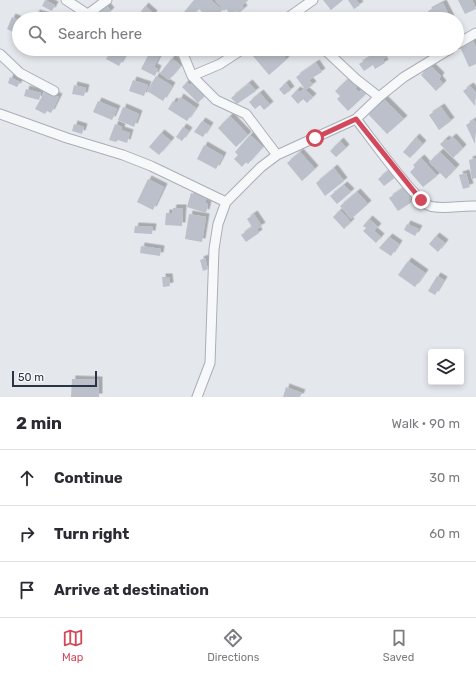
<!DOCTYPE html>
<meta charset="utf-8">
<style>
body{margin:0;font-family:Rubik,sans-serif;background:#f7f7f7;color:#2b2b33}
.controls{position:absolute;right:12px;bottom:12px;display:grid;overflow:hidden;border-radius:4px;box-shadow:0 2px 6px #0003}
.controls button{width:36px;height:36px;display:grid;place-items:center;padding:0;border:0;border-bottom:1px solid #e1e1e2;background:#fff;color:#2b2b33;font:20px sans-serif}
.scale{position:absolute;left:12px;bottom:10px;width:85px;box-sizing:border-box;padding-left:4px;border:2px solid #2b3445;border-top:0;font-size:11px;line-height:14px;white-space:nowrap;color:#2b3445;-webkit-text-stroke:3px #f4f6f9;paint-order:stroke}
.stop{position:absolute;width:12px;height:12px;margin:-9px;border:3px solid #d1495b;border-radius:50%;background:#fff}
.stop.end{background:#d1495b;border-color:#fff;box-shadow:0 1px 4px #0008}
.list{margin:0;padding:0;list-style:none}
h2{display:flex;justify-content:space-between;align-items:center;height:52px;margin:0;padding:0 16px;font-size:17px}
h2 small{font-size:13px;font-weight:400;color:#7c7c81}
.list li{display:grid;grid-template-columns:26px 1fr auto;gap:12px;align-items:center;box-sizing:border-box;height:56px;padding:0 16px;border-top:1px solid #e1e1e2}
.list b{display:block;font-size:15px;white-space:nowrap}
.list em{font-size:13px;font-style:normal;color:#7c7c81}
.icon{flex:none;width:22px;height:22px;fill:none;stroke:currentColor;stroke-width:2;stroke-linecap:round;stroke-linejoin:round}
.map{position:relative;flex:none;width:476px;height:397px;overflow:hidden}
.search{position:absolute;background:#fff;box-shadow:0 2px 6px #0003;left:12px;right:12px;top:12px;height:44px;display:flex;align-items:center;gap:10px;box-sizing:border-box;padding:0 14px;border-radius:22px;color:#7c7c81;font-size:15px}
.sheet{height:220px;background:#fff}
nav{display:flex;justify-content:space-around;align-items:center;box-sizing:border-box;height:56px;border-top:1px solid #e1e1e2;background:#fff;font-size:11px;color:#7c7c81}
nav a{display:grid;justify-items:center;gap:2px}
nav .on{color:#d1495b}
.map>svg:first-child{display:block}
.building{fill:#bbc0ca;filter:url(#shadow)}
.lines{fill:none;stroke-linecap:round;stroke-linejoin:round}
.street-casing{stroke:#a9aeb7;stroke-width:11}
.street{stroke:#f7f8fa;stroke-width:9}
.route{stroke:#d1495b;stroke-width:5}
</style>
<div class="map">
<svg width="476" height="397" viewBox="0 0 476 397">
<defs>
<filter id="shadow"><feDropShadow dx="3.5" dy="-3.5" stdDeviation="0" flood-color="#0004"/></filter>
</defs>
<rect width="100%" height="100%" fill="#e4e7ec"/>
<path class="building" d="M45,0L55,5L52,11L42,6Z
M194,0H211L222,10L215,18L212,14L208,18L199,9L190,18L184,12Z
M215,0H246L247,1L242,6L244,9L238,14L236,11L231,15L226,9L224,11Z
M323,0H343L331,10Z
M348,0H356L360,5L354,9Z
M458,0H472L476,9L465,14Z
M443,3L451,19H432L428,11Z
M106,5L111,11L103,18L98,12Z
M145,6L154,14L150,19H137L136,18Z
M36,13L47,16L46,19H35Z
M12,17L19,20V35L7,29Z
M473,41L476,48V64L469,67L460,47Z
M112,49H129L119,66L106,59Z
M247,49H289L291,51L284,57L286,60L269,75Z
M383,49H399L383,59L385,63L375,69L373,65L364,71L359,64Z
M151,50L160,55L154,67L158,69L155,76L141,69Z
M172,58L181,66L169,80L160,73Z
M316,63L322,72L309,80L313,85L305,90L313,97L307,103L303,99L298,104L291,96L297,90L300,92L304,88L296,77Z
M430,65L441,76L439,79L443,84L436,91L421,75Z
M156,76L172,86L163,101L147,91Z
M10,77L20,82L17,87L8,83Z
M350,77L358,86L355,88L359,92L363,89L367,93L348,111L337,99L340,96L335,91Z
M133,80L148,85L144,96L129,91Z
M194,81L207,93L198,103L182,87L187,82L190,85Z
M249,83L256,91L237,104L231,98Z
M286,83L291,90L284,95L279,89Z
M74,85L86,88L84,96L72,94Z
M470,86L476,93L475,106L463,91Z
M26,89L41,93L39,100L24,96Z
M45,91L59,97L51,113L47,111L45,114L35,109Z
M260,93L270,105L264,110L260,105L255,109L249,102Z
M180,97L196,108L187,121L168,109L173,101L177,103Z
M384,99L404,119L387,134L368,114Z
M98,101L117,109L112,120L93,112Z
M123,107L139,114L134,127L118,120Z
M441,107L451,121L439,130L429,115Z
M230,116L248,135L236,147L218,128Z
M474,120L476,123L475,144L466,125Z
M202,121L210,126L203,137L194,132Z
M74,124L84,127L82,134L72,131Z
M115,124L122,127L121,130L130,133L127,143L118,140L116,142L109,140Z
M183,127L189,131L182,141L176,137Z
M161,133L171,141L159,155L149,147Z
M250,135L263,147L248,164L246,162L242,167L234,159L238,155L235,152Z
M416,137L423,144L410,158L403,152Z
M453,137L463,148L453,158L440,144L446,139L448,141Z
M340,141L346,148L336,157L330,151Z
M204,145L223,156L216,169L197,159Z
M300,152L315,169L302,181L287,163Z
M440,152L456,168L446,179L429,162Z
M421,158L437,176L423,187L410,172L415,167L413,165Z
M476,158V178L472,179L469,160Z
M334,168L344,181L325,196L316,183Z
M390,169L397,176L384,186L378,179Z
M466,173L470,187L463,189L459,175Z
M148,179L164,187L153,210L137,202Z
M344,185L351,192L337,204L330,196Z
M405,187L414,197L410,199L412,202L398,211L389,198Z
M357,192L368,204L351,219L340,206Z
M191,193L207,197L205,203L208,204L206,213L187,207Z
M173,208H183L182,226L165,225L166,213H172Z
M340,210L351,222L344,229L333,217Z
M189,214L206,217L202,242L185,239Z
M254,214L262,226L257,229L259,233L246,242L241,235L252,227L247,219Z
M369,219L378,227L374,231L381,237L376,243L363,231L366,228L363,226Z
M407,224L419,229L415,236L404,230Z
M135,226L153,227L152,234L134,233Z
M436,236L445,243L438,252L429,244Z
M389,237L399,244L391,256L379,248Z
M141,246L161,249L160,256L140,253Z
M205,258L208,269L203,271L200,260Z
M408,261L425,273L415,287L398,275Z
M437,276L444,280L435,295L428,291Z
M162,277H169L170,286L163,287Z
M72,379L99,380V397H71Z
M286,387L302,393L300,397H283Z"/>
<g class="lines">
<defs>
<path id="street" d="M66,0L95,19
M88,14L107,0
M286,19L313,0
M457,44L476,33
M181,49L192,76L220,64L243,49
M324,49L356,79L379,97
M0,54L20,73L54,91
M192,76L216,100L246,114L277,155
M0,114L67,138L123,155L151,166L226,202
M356,119C368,134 416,202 430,206C442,210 462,205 476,206
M197,397L210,363L214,249L218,224L226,202L261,167L277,155L356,119L379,97L404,77L450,49"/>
</defs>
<use href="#street" class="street-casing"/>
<use href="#street" class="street"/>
</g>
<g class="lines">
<path class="route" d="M315,138L356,119L421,200"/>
</g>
</svg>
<div class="controls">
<button><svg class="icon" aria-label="layers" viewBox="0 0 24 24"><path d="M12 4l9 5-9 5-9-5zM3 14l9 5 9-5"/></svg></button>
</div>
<div class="scale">50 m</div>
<div class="stop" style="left:315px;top:138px"></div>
<div class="stop end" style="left:421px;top:200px"></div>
<div class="search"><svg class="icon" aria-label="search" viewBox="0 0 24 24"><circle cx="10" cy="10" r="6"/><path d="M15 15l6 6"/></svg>Search here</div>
</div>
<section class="sheet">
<h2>2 min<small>Walk · 90 m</small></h2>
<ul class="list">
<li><svg class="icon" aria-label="ahead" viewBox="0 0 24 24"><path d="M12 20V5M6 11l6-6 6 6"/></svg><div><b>Continue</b></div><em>30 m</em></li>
<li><svg class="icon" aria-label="right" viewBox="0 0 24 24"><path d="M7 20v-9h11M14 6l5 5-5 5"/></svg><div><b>Turn right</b></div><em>60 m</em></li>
<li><svg class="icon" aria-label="arrive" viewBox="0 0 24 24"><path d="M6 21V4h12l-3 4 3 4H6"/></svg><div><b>Arrive at destination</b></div></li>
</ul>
</section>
<nav>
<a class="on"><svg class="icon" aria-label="map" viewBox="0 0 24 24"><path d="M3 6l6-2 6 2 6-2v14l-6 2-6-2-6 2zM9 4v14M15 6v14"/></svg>Map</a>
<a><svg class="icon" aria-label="directions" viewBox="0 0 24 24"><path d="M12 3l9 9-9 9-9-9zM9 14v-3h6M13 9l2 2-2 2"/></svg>Directions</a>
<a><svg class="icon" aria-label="saved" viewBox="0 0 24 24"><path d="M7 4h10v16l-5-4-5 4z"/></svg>Saved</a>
</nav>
